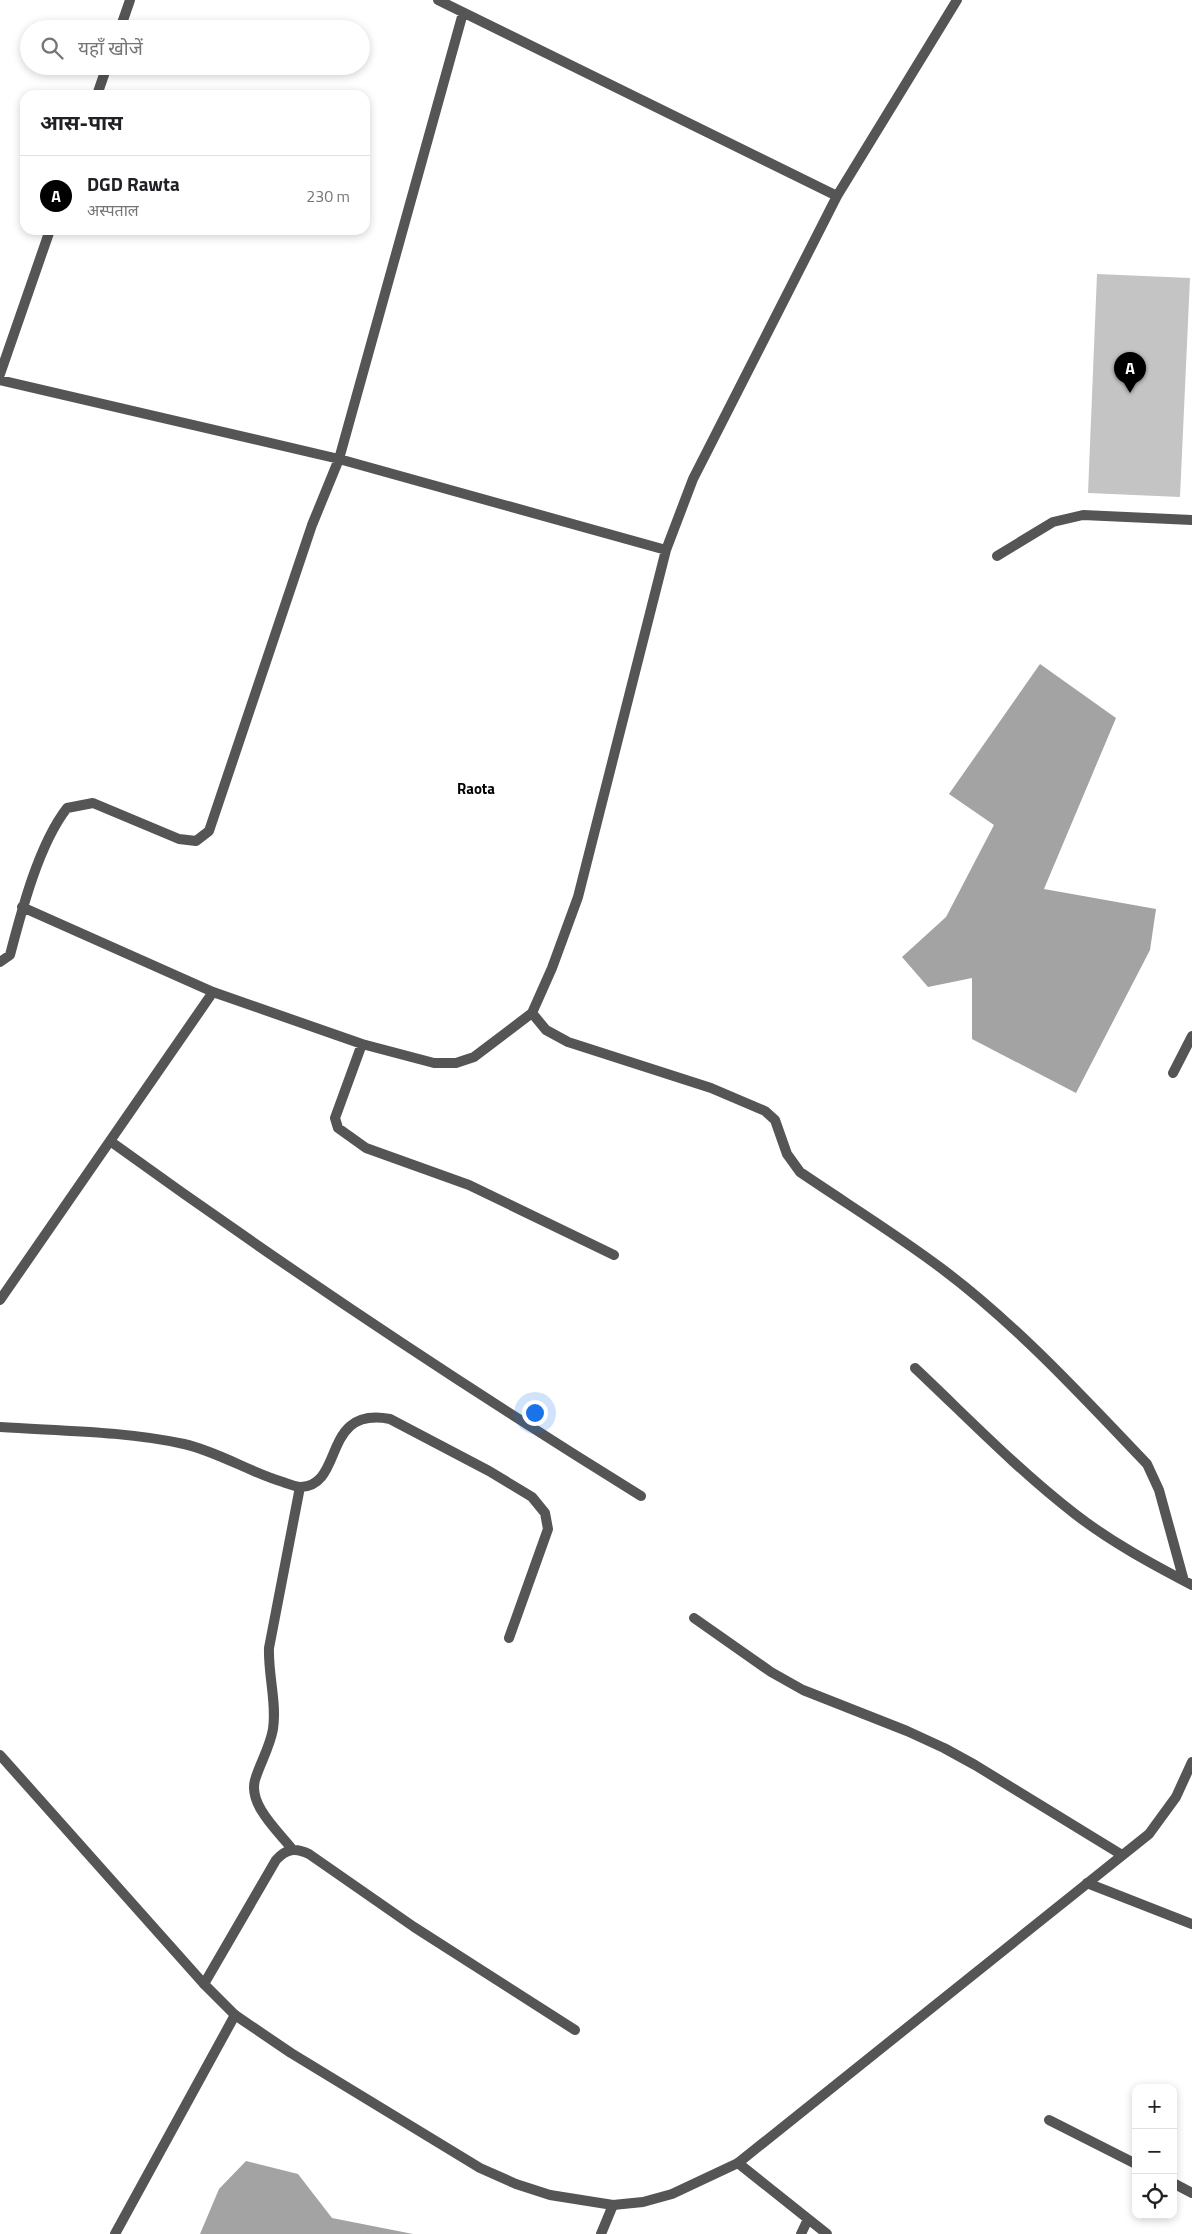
<!DOCTYPE html>
<html lang="hi">
<meta charset="utf-8">
<style>
body{margin:0;font-family:"Titillium Web","Noto Sans Devanagari",sans-serif;background:#f6f6f6;color:#202124}
.controls{position:absolute;right:15px;bottom:15px;display:grid;overflow:hidden;border-radius:10px;box-shadow:0 2px 8px #0003}
.controls button{width:45px;height:45px;display:grid;place-items:center;padding:0;border:0;border-bottom:1px solid #e0e0e0;background:#fff;color:#202124;font:25px sans-serif}
.you{position:absolute;left:534px;top:1412px;width:18px;height:18px;margin:-12px;border:4px solid #fff;border-radius:50%;background:#1a73e8;box-shadow:0 0 0 8px #1a73e833}
.badge{display:grid;place-items:center;width:32px;height:32px;border-radius:50%;background:#000;color:#fff;font-size:16px;font-weight:700}
.pin{position:absolute;translate:-50% -41px;filter:drop-shadow(0 1px 2px #0008)}
.pin::after{content:'';position:absolute;top:26px;width:18px;height:15px;background:inherit;clip-path:polygon(0 0,100% 0,50% 100%)}
.list{margin:0;padding:0;list-style:none}
h2{display:flex;justify-content:space-between;align-items:center;height:65px;margin:0;padding:0 20px;font-size:21px}
h2 small{font-size:16px;font-weight:400;color:#757577}
.list li{display:grid;grid-template-columns:32px 1fr auto;gap:15px;align-items:center;box-sizing:border-box;height:80px;padding:0 20px;border-top:1px solid #e0e0e0}
.list b{display:block;font-size:19px;white-space:nowrap}
.list p{margin:0;font-size:16px;white-space:nowrap;color:#757577}
.list em{font-size:16px;font-style:normal;color:#757577}
.icon{flex:none;width:28px;height:28px;fill:none;stroke:currentColor;stroke-width:2;stroke-linecap:round;stroke-linejoin:round}
.map{position:relative;flex:none;width:1192px;height:2234px;overflow:hidden}
.search{position:absolute;background:#fff;box-shadow:0 2px 8px #0003;left:20px;top:20px;width:350px;height:55px;display:flex;align-items:center;gap:12px;box-sizing:border-box;padding:0 18px;border-radius:28px;color:#757577;font-size:19px}
.panel{position:absolute;background:#fff;box-shadow:0 2px 8px #0003;left:20px;top:90px;width:350px;height:145px;border-radius:15px}
.map>svg:first-child{display:block}
.water{fill:#a3a3a3}
.building{fill:#c4c4c4}
.lines{fill:none;stroke-linecap:round;stroke-linejoin:round}
.minor{stroke:#555;stroke-width:10}
.tertiary{stroke:#555;stroke-width:10}
.labels{text-anchor:middle;stroke-width:4.5;stroke-linejoin:round;paint-order:stroke}
.quarter-label{font-size:15px;font-weight:bold;fill:#000;stroke:#fff}
</style>
<div class="map">
<svg width="1192" height="2234" viewBox="0 0 1192 2234">
<rect width="100%" height="100%" fill="#fff"/>
<path class="water" d="M1040,664L1116,718L1044,889L1156,909L1150,950L1076,1093L972,1039V978L928,987L902,957L946,917L994,825L949,794Z
M246,2161L298,2174L332,2218L413,2234H200L219,2189Z"/>
<path class="building" d="M1097,274L1190,278L1180,497L1088,493Z"/>
<g class="lines">
<path class="minor" d="M438,0L837,196
M120,29L130,0
M97,95L107,66
M0,374L50,230
M0,380L339,459L666,550
M997,556L1053,522L1083,515L1192,520
M22,907L213,992L362,1044L434,1063H456L474,1057L532,1013L552,968L578,897L666,550L693,479L837,196L957,0
M0,962L10,955C22,909 39,844 67,808L93,803L179,839L196,841L209,831L312,525L339,459L463,13
M532,1013L546,1030L568,1042L711,1088L765,1111L775,1120L787,1154L800,1172C847,1204 896,1234 941,1268C1017,1325 1082,1396 1147,1464L1159,1490L1184,1581
M362,1044L335,1118L338,1128L366,1148L469,1185L614,1255
M1173,1073L1192,1036
M110,1141C283,1266 460,1384 641,1496
M0,1300L213,992
M915,1368C967,1417 1018,1470 1075,1514C1111,1542 1152,1564 1192,1585
M0,1427C61,1431 125,1431 184,1444C219,1452 249,1472 283,1482C289,1484 295,1487 301,1487C345,1485 321,1406 390,1419L489,1471L532,1497L545,1513L548,1529L509,1638
M694,1618L771,1672L803,1690L907,1731L944,1748L975,1765L1122,1855
M292,1849C279,1832 248,1805 255,1780C260,1763 270,1747 273,1729C277,1703 268,1675 269,1648L300,1487
M1087,1883L1192,1924
M204,1984L276,1860C286,1849 295,1847 309,1854L414,1927L575,2030
M1049,2120L1136,2164
M738,2163L827,2234
M1173,2183L1192,2193
M115,2234L235,2015
M601,2234L613,2205
M801,2234L808,2219"/>
<path class="tertiary" d="M0,1755L204,1984L235,2015L291,2053L480,2168L516,2184L550,2195L613,2205L643,2202L672,2194L738,2163L1149,1834L1176,1797L1192,1762"/>
</g>
<g class="labels">
<g class="quarter-label">
<text x="476" y="794">Raota</text>
</g>
</g>
</svg>
<div class="controls">
<button>+</button>
<button>−</button>
<button><svg class="icon" aria-label="locate" viewBox="0 0 24 24"><circle cx="12" cy="12" r="6"/><path d="M12 2v4M12 18v4M2 12h4M18 12h4"/></svg></button>
</div>
<div class="you"></div>
<div class="pin badge" style="left:1130px;top:393px">A</div>
<div class="search"><svg class="icon" aria-label="search" viewBox="0 0 24 24"><circle cx="10" cy="10" r="6"/><path d="M15 15l6 6"/></svg>यहाँ खोजें</div>
<section class="panel">
<h2>आस-पास<small></small></h2>
<ul class="list">
<li><span class="badge">A</span><div><b>DGD Rawta</b><p>अस्पताल</p></div><em>230 m</em></li>
</ul>
</section>
</div>
